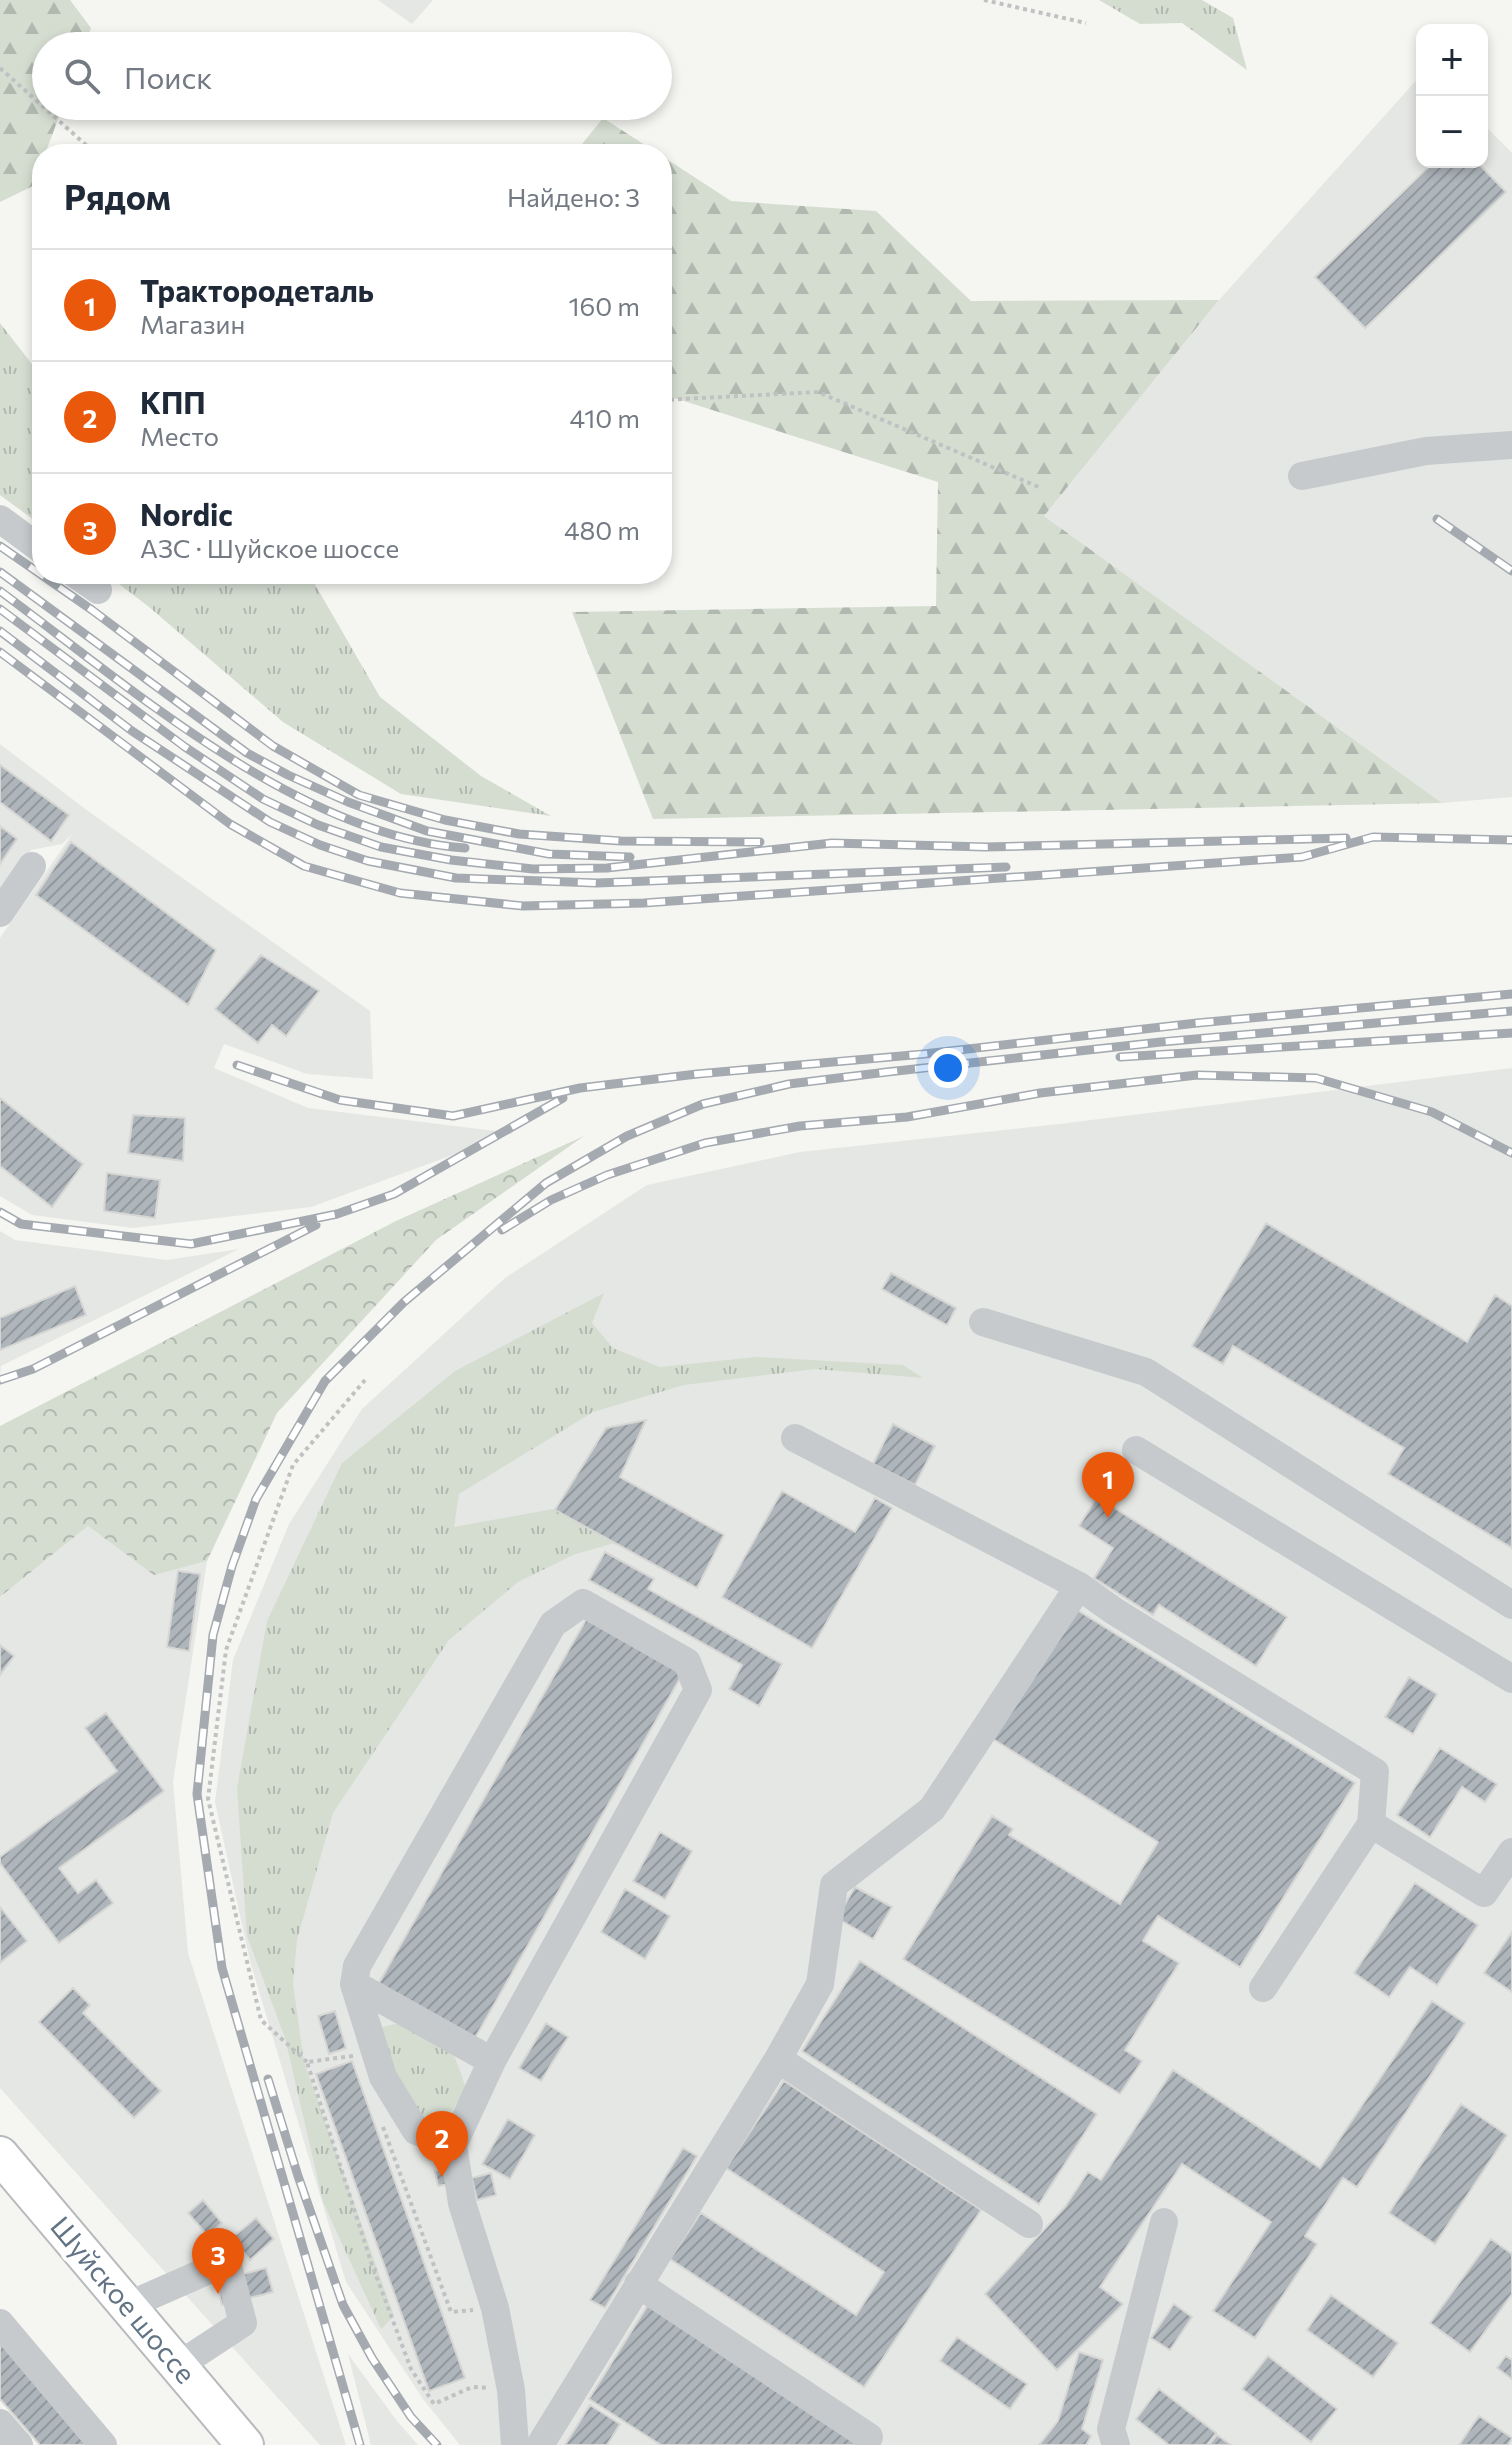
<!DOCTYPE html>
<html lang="ru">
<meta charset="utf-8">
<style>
body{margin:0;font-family:Commissioner,sans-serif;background:#f2f2f3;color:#1f2937}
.controls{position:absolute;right:24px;top:24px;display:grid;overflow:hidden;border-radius:16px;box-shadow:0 4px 12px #0003}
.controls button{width:72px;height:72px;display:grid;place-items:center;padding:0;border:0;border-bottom:2px solid #e0e1e3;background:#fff;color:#1f2937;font:40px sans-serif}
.you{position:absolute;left:948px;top:1068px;width:28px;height:28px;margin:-20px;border:6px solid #fff;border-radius:50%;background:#1a73e8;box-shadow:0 0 0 12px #1a73e833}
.badge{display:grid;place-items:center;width:52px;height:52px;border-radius:50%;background:#ea580c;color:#fff;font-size:26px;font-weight:700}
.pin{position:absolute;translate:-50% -66px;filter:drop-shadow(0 2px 4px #0008)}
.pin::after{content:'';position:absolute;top:42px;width:28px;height:24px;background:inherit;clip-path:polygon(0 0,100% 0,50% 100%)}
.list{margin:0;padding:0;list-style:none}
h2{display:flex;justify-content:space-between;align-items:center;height:104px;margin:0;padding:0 32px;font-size:34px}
h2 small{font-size:26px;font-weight:400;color:#747a83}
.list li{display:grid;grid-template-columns:52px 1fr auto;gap:24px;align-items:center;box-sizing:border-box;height:112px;padding:0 32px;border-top:2px solid #e0e1e3}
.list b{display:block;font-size:30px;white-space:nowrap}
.list p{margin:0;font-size:26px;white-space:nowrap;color:#747a83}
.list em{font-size:26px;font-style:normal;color:#747a83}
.icon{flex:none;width:44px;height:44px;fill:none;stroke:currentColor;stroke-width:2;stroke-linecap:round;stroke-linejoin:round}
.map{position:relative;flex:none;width:1512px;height:2445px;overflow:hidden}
.search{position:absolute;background:#fff;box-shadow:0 4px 12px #0003;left:32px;top:32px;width:640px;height:88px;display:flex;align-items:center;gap:20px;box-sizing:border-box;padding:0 28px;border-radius:44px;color:#747a83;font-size:30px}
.panel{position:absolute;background:#fff;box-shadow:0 4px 12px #0003;left:32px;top:144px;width:640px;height:440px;border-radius:32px}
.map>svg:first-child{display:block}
.built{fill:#e5e7e4}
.grass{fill:url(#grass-tufts)}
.forest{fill:url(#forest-firs)}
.park{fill:url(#park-crowns)}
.building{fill:url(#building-hatch);stroke:#d6d6d4;stroke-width:2}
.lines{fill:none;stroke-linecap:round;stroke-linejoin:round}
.major-casing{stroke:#b7bbbe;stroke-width:40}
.path{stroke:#c0c1c3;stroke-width:4;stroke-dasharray:4 4;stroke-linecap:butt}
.minor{stroke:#c7cacd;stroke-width:28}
.major{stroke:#fff;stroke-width:36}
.rail-casing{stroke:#a4aab0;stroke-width:9}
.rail{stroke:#fff;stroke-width:6;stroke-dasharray:18;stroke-linecap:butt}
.labels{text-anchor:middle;stroke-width:8;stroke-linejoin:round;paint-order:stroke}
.street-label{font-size:28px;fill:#617384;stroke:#fff}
</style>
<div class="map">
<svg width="1512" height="2445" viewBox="0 0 1512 2445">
<defs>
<pattern id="grass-tufts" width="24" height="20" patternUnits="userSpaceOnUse" patternTransform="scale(2)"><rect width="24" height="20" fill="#d5ddd1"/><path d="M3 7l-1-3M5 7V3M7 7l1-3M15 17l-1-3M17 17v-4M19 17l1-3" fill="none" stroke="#b0b8af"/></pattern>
<pattern id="forest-firs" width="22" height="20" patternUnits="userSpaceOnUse" patternTransform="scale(2)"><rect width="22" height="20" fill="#d5ddd1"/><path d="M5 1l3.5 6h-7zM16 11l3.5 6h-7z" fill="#b0b8af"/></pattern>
<pattern id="park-crowns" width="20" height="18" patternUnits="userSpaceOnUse" patternTransform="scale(2)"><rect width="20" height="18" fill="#d5ddd1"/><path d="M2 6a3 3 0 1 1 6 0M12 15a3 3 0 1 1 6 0" fill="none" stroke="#b0b8af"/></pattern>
<pattern id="building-hatch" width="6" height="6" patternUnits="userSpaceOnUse" patternTransform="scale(2)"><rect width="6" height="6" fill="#aeb6bb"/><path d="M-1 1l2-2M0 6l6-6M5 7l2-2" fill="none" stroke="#91989e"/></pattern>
</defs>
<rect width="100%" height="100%" fill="#f5f5f1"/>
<path class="built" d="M378,0H433L412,24Z
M1422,74V162H1482V123L1512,153V797L1442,803L1044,516L1219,300Z
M0,744L88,811L370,1011L373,1079L307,1074L224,1044L214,1068L308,1108L513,1133L311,1207L133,1228L32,1215L0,1196V938L73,833L62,844L31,850L0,895Z
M1512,1068V2445H460L423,2399L346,2282L250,1961L215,1802L233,1660L289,1524L362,1409L505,1278L647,1185L800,1152L1059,1124Z
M0,1231L15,1240L167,1260L239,1249L1,1366L0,1377Z
M88,1526L154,1574L207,1561L173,1782L188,1953L346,2445H320L0,2088V1597Z
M348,2354L397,2421L418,2445H371Z"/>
<path class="grass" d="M1099,0H1202L1233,18L1247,70L1182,23L1140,24Z
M0,323L42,377V526L0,495Z
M106,574H309L380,697L481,776L551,816L401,794L283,722L149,607Z
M604,1293L592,1323L613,1348L660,1367L756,1357L903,1365L923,1378L815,1369L684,1385L593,1412L459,1494L454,1527L564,1507L618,1542L573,1555L518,1582L449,1640L333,1813L297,1940L293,1984L304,2062L394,2316L381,2329L323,2202L285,2038L247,1936L237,1788L267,1621L342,1463L455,1371Z
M404,2022L454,2055L466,2088L442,2127C400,2112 389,2066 382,2027Z"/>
<path class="forest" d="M0,0H70L91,28L85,46H46V106H63L45,154H42V161L33,186L0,202Z
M603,118L659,154H574Z
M662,156L731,201L876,211L971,301L1219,300L1044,516L1442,803L653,819L572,612L936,606L938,482L662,394Z"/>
<path class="park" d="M584,1136L436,1240L277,1413L207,1561L154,1575L88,1526L0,1597V1426L396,1221Z"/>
<path class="building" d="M1434,162H1477L1506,192L1365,328L1315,277Z
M0,765L69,815L51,841L0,802Z
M0,826L17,839L0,864Z
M71,842L216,950L188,1005L36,895Z
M261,955L319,991L286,1036L272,1025L258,1043L215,1009Z
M0,1098L83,1164L52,1207L0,1166Z
M133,1115L185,1118L183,1161L128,1153Z
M107,1173L160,1180L155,1218L104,1211Z
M1266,1223L1467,1342L1495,1295L1512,1306V1548L1388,1474L1404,1448L1233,1346L1223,1364L1192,1346Z
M891,1273L956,1308L947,1325L882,1289Z
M75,1286L86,1315L0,1350V1318Z
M646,1420L620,1477L724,1535L697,1588L555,1510L606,1428Z
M893,1424L935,1446L915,1485L873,1464Z
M782,1491L855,1532L875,1498L892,1508L812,1648L722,1597Z
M1097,1497L1287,1617L1256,1666L1159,1605L1153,1615L1094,1578L1113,1548L1079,1526Z
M605,1552L654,1579L648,1589L782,1664L759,1706L729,1689L742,1665L589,1580Z
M178,1571L200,1574L189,1651L167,1647Z
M1074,1608L1355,1783L1240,1967L1158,1916L1143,1941L1179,1963L1125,2050L1142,2061L1120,2094L903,1959L992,1816L1013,1829L1009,1835L1120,1904L1158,1842L993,1739Z
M587,1618L683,1673L475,2038L379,1983Z
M0,1645L14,1656L0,1675Z
M1409,1677L1437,1694L1413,1734L1385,1717Z
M106,1713L164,1791L59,1868L78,1893L96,1880L113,1903L59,1943L0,1863V1857L117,1771L85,1728Z
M1440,1748L1497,1784L1485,1802L1462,1787L1430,1837L1397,1815Z
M660,1832L692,1851L665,1899L633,1881Z
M1415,1883L1478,1925L1437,1985L1410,1967L1389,1997L1354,1973Z
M855,1887L892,1907L873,1939L837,1918Z
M625,1889L670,1916L645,1959L601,1932Z
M0,1907L27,1941L0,1963Z
M1512,1932V1992L1484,1973Z
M860,1961L1097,2114L1039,2204L802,2051Z
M73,1988L90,2005L83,2013L161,2091L134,2118L39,2022Z
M1432,2001L1465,2023L1357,2187L1343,2178L1305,2236L1317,2244L1255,2338L1213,2311L1271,2222L1182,2164L1100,2287L1123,2304L1057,2370L985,2294L1065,2207L1088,2172L1101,2180L1173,2070L1320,2168Z
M335,2011L346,2048L329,2054L318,2016Z
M546,2023L568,2037L541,2081L519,2068Z
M352,2061L465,2378L429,2391L316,2074Z
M784,2081L981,2210L864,2387L670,2259L701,2213L856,2315L884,2272L726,2168Z
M1461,2104L1507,2135L1435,2244L1389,2213Z
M508,2119L535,2135L510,2179L482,2164Z
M683,2148L697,2156L605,2308L590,2300Z
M446,2169L449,2184L438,2186L435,2171Z
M491,2173L496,2195L477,2200L472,2178Z
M203,2200L222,2223L207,2235L188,2213Z
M256,2218L274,2239L250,2260L232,2238Z
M1491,2239L1512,2254V2294L1470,2352L1430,2323Z
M266,2268L273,2292L222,2305L216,2281Z
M1331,2295L1398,2343L1373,2377L1307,2330Z
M1174,2304L1192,2317L1170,2350L1151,2338Z
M648,2305L869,2445H661L589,2399Z
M957,2337L1027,2384L1010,2409L940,2361Z
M0,2342L89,2445H40L0,2399Z
M1079,2352L1103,2360L1082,2429L1091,2436L1086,2445H1039L1058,2421Z
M1268,2356L1337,2409L1311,2442L1242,2389Z
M1506,2356L1512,2360V2379L1497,2368Z
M1159,2389L1216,2433L1207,2445H1169L1136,2419Z
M590,2405L620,2424L607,2445H565Z
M1479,2416L1512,2438L1508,2445H1459Z
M1217,2435L1231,2445H1209Z"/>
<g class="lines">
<defs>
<path id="major" d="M0,2155L245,2445"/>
</defs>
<use href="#major" class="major-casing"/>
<path class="path" d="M984,0L1086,23
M0,68L96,154
M662,400L818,392L1041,488
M353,2056L307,2062L371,2262L411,2369L434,2404L472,2387L489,2388
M307,2062L261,2020L208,1799L226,1650L293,1465L365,1380
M383,2127L451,2312L473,2310"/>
<path class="minor" d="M1302,476L1426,451L1512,445
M0,519L42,550
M75,574L98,590
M0,913L32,866
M983,1322L1146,1372L1512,1605
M795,1438L1079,1586L1114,1611L1375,1772L1371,1824L1484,1893L1512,1852
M1136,1450L1512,1679
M354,1984L492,2061
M1263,1988L1371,1824
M778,2059L1029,2224
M453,2145L416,2131L383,2077L354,1984L357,1966L553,1624L583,1603L687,1662L698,1690L492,2061L453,2145L462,2203L495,2308L511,2390L515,2445
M638,2284L869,2437
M127,2306L227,2262L243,2323L179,2365
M0,2323L103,2445
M0,2423L19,2445
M540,2445L778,2059L820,1984L834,1885L932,1809L1079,1586
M1116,2445L1111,2429L1164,2222"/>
<use href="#major" class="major"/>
<defs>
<path id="rail" d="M1437,519L1512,571
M0,546L92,610L273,746L359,795L445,820L519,834L621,841L760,842
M0,572L247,753L288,775L348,802L427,831L549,854L630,857
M0,591C130,687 299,836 465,848
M0,609L185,747L263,799L318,825L381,847L451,860L533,869L607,868L832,843L986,847L1346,838
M0,631L132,731L270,822L320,845L368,861L456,878L597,883L1006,867
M0,652L230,824L304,866L400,893L523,906L644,903L1302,857L1373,837L1512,840
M1120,1057L1512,1033
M237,1065L340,1100L453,1116L580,1088L697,1074L924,1054L1197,1023L1512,994
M0,1212L21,1224L191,1244L337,1214L394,1194L563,1098
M502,1230L551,1200L607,1175L705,1143L800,1126L907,1117L1040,1093L1197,1075L1316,1078L1432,1112L1512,1153
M0,1380L33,1369L316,1225
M268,2079L298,2176L343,2305L372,2358L411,2417L437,2445
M360,2445L222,1968L197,1794L213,1635L232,1566L256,1499L325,1381L404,1302L546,1183L627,1136L703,1104L789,1084L887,1072L1161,1042L1512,1011"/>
</defs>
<use href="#rail" class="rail-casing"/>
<use href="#rail" class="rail"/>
</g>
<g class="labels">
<g class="street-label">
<text transform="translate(123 2300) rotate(50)" y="10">Шуйское шоссе</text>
</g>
</g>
</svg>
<div class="controls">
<button>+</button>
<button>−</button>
</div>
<div class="you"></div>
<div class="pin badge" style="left:1108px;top:1518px">1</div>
<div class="pin badge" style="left:442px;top:2177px">2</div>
<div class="pin badge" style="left:218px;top:2294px">3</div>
<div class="search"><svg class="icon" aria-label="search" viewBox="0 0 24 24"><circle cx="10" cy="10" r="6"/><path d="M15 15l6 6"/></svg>Поиск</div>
<section class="panel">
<h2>Рядом<small>Найдено: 3</small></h2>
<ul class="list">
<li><span class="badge">1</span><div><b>Трактородеталь</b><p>Магазин</p></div><em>160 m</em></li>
<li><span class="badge">2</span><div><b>КПП</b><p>Место</p></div><em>410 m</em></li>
<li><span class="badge">3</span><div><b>Nordic</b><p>АЗС · Шуйское шоссе</p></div><em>480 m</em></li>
</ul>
</section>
</div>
